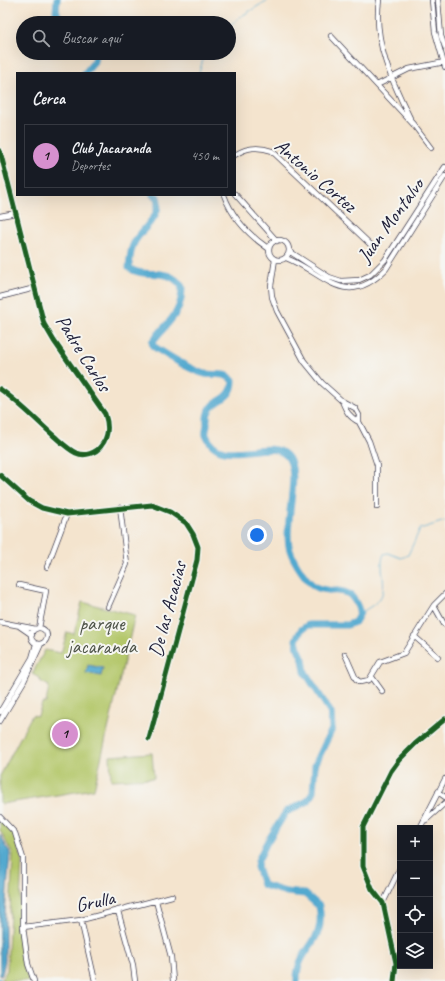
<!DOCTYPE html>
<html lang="es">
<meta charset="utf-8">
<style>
body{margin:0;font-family:Caveat,sans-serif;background:#20242c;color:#f1f3f6}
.controls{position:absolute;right:12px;bottom:12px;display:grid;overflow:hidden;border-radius:0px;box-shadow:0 4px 16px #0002}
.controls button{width:36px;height:36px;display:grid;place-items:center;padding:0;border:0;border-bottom:1px solid #363941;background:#171b24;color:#f1f3f6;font:20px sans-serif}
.you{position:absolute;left:257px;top:535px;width:14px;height:14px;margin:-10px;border:3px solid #fff;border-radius:50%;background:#1a73e8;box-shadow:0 0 0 6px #1a73e833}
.badge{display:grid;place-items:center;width:26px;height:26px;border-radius:50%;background:#d690ce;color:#111;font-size:13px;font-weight:700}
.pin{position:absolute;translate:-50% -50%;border:2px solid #fff;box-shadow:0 1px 4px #0006}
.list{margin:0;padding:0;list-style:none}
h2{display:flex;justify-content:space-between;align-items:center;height:52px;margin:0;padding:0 16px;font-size:17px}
h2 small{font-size:13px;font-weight:400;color:#9ea1a6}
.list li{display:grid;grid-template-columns:26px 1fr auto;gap:12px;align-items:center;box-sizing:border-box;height:64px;margin:0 8px 8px;padding:0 8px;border:1px solid #363941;border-radius:0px}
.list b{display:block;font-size:15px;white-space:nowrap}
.list p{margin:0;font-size:13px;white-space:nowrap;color:#9ea1a6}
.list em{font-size:13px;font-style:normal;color:#9ea1a6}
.icon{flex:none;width:22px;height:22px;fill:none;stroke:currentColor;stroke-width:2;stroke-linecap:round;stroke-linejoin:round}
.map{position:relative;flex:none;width:445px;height:981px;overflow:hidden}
.search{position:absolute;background:#171b24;box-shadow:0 4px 16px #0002;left:16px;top:16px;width:220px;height:44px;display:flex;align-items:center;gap:10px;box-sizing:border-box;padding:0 14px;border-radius:22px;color:#9ea1a6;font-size:15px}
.panel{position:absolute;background:#171b24;box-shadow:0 4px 16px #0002;left:16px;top:72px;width:220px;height:124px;border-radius:0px}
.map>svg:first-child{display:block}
.green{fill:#b4c76a;stroke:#6b7452}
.water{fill:#53a9cf;stroke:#3a6685}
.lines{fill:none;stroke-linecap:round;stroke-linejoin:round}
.stream{stroke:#53a9cf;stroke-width:1}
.canal{stroke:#53a9cf;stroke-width:4.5}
.river{stroke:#53a9cf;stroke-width:7}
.minor-casing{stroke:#423f51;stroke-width:6}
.minor{stroke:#fff;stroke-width:4.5}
.cycleway-casing{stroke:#f6f6f2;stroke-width:8}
.cycleway{stroke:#1b5e20;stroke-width:5}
.labels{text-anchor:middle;stroke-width:4;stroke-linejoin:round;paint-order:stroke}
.street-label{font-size:20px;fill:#22223b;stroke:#f6f6f2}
.park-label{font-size:20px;fill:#4e5449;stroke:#f6f6f2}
</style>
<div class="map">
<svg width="445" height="981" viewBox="0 0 445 981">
<rect width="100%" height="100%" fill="#f6f6f2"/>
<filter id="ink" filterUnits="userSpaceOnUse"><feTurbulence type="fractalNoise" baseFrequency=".025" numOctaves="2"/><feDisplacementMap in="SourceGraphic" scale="8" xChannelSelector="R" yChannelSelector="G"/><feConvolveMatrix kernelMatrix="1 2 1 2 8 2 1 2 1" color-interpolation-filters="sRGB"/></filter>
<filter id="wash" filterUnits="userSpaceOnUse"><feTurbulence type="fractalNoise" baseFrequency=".012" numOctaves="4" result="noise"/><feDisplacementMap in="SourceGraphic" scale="16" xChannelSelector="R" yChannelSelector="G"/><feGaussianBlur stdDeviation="0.9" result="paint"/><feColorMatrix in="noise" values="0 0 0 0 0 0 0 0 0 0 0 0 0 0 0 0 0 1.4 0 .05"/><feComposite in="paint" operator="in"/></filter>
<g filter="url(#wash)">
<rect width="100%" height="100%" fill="#f4e4ce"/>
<path class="green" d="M82,602L135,615L94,789L2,804L0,802V776L32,715L38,716L42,703H46L49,686L40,681L41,679L32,674L45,650L61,653L67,632L74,634Z
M152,753L154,778L111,780L110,756Z
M0,817L15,836L22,859L19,926L23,965L29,981H3L2,979L7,970L13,855L0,830Z"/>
<path class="water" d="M88,665L103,668L101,676L86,673Z
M0,834L10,853L5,915V961L2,975L0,976Z"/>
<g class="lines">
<path class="stream" d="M229,27L240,17L268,0
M199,73L205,53
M356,616C363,611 371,607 377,602C391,588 377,569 384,554L388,553L401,558L408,555L420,529L445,521"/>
<path class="canal" d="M0,980V981"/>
<path class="river" d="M57,0L56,12L64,23
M85,73L95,61L96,53
M153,195L157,197C163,217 142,227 134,243C130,250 130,260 129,268C146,280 168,265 182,287C182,315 168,321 152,342L153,346C165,354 191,370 205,374C216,376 225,371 233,381C233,405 204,397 207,424C207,427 205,432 206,435C220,470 266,437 286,455C303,470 282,526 290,550C293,560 308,585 318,588C339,595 350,582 360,613L355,622L347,625H308L301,630L296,640L298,648L303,659L305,672L331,713L332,729L315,765L313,792L308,801L286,812L266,844L258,861L257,867L263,885L286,892L305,894L319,906C327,946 296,946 297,981"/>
</g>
</g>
<g filter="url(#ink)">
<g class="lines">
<defs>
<path id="minor" d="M379,0C373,42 392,81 410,118
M432,0L435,32L445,67
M438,0L441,36L445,47
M331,36L413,124L431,148
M377,85L409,69L445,62
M0,151L44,324L54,341L105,414C109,426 109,436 101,446C96,453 85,457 76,453C68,449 61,442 54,436C36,420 20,403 0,389
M235,155C247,147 258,146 272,151L371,245
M235,194L277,241
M224,195C232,217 250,236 269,249
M0,216L16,213
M269 250a10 10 0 1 1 20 0a10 10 0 1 1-20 0Z
M289,251L329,277L341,281L359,280L370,275L385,260L445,167
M286,258C325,273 345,311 386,269L445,176
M275,259L271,286L272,297L277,311L304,361L322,383L342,401L355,408L359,415V422L369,441L377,465V507
M0,297L35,288
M342,401C346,411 349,417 359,422
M0,475L29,501L42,508L67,514L152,505L170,512L186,523L193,534L198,547L197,560L149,739
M47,567L67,514
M19,585L46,591L39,628
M434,606L444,624
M108,607L127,564L120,507
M0,622L36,629
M19,626L32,635
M31 636a8 8 0 1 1 16 0a8 8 0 1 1-16 0Z
M414,636L438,657
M345,654L356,679L360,682L369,680L380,662L404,653L434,605L445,594
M372,677L382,691
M0,712L32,658L36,644
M0,721L24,681L41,644
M438,792L445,797
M0,817L15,833L23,858V927L28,964L34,981
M426,820L445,803
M420,828L445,779
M156,901L171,957L173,981
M383,903L400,868
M118,911L133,965L135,981
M81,920L95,981
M23,927L81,920L172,896
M394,981L396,963L383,903L372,889L363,866V827L391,771L399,760L415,744L445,719"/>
</defs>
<use href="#minor" class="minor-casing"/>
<use href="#minor" class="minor"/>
<defs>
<path id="cycleway" d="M0,151L44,324L54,341L105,414C109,426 109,436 101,446C96,453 85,457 76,453C68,449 61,442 54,436C36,420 20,403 0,389
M0,475L29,501L42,508L67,514L152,505L170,512L186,523L193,534L198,547L197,560L149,739
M394,981L396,963L383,903L372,889L363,866V827L391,771L399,760L415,744L445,719"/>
</defs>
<use href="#cycleway" class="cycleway-casing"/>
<use href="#cycleway" class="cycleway"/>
</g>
</g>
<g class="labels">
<g class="street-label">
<text transform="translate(316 175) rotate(41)" y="7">Antonio Cortez</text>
<text transform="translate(390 220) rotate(-54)" y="7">Juan Montalvo</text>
<text transform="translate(84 353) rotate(58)" y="7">Padre Carlos</text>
<text transform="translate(167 609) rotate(-75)" y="7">De las Acacias</text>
<text transform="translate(95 901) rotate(-12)" y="7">Grulla</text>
</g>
<g class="park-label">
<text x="102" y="630">parque<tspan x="102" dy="23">jacaranda</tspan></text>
</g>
</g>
</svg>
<div class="controls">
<button>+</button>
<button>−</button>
<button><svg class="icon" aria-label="locate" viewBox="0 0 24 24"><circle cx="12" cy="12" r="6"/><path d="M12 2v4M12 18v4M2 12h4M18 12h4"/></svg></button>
<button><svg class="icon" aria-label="layers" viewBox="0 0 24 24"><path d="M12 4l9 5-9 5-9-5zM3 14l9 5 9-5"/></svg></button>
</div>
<div class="you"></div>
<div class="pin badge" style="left:65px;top:734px">1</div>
<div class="search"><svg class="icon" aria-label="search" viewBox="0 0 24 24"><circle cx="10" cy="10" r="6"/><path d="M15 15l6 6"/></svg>Buscar aquí</div>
<section class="panel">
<h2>Cerca<small></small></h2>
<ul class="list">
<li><span class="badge">1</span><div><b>Club Jacaranda</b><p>Deportes</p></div><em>450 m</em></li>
</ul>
</section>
</div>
